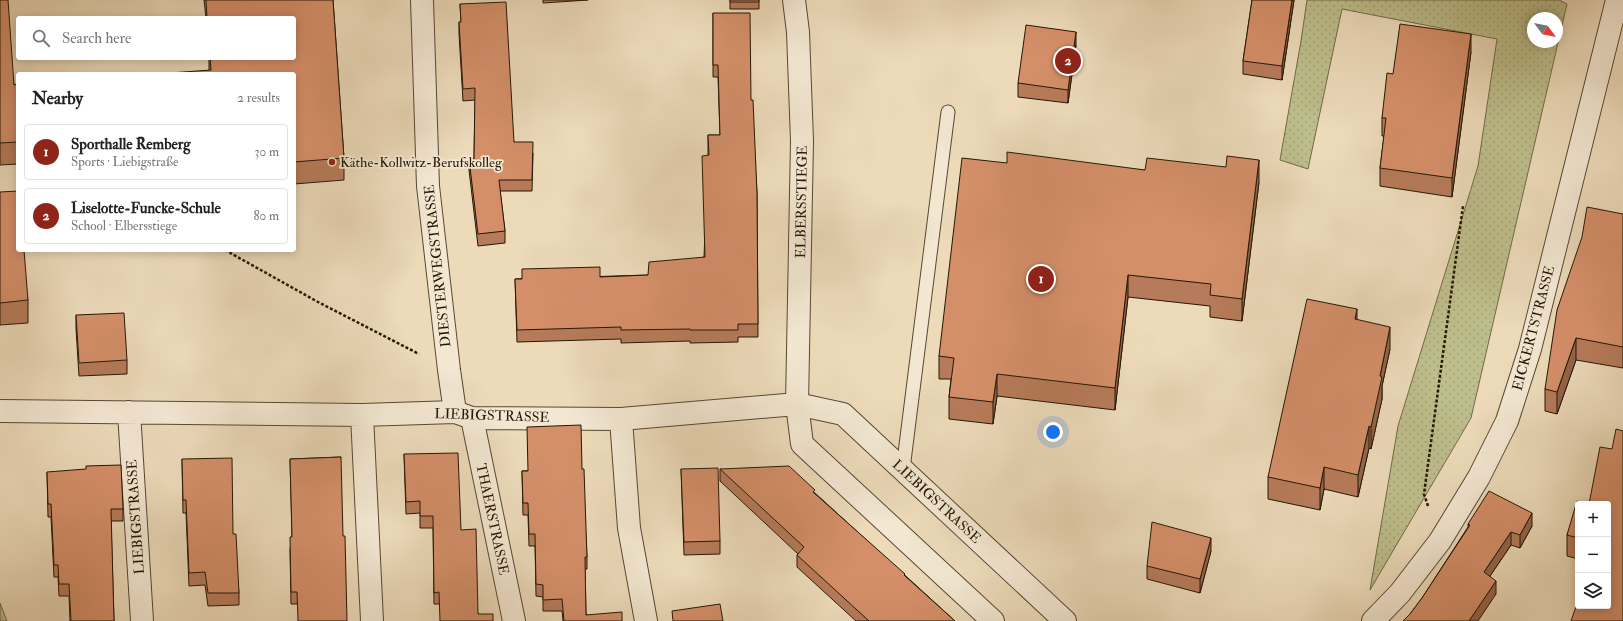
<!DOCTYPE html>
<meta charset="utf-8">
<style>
body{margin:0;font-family:"IM FELL Double Pica",serif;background:#f6f6f6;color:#202124}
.controls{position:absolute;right:12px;bottom:12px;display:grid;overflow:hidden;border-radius:4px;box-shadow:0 2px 10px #0003}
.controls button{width:36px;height:36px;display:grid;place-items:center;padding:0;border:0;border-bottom:1px solid #e0e0e0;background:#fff;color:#202124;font:20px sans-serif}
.compass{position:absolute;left:1527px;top:12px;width:36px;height:36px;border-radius:50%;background:#fff;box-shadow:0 2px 10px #0003;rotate:122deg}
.you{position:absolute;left:1053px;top:432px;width:14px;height:14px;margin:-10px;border:3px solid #fff;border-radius:50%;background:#1a73e8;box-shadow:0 0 0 6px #1a73e833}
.badge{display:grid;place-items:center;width:26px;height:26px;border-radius:50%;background:#8f2418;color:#fff;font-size:13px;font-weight:700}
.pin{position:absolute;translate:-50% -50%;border:2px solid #fff;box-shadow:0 1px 4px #0006}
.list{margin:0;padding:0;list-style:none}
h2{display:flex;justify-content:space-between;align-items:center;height:52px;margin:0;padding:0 16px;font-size:17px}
h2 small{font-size:13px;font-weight:400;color:#757577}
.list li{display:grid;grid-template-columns:26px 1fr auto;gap:12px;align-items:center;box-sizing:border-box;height:56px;margin:0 8px 8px;padding:0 8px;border:1px solid #e0e0e0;border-radius:4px}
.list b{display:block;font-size:15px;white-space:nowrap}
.list p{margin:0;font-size:13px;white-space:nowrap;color:#757577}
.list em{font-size:13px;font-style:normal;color:#757577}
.icon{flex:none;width:22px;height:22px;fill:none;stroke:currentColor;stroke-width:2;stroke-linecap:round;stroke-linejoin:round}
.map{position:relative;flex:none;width:1623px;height:621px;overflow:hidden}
.search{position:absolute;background:#fff;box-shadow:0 2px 10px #0003;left:16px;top:16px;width:280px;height:44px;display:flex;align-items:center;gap:10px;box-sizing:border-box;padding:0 14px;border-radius:4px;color:#757577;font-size:15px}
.panel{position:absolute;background:#fff;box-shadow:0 2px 10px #0003;left:16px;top:72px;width:280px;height:180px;border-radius:4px}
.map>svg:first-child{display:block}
.grass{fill:url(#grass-dots);stroke:#716a48;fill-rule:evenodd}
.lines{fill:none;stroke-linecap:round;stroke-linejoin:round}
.lane-casing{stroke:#574832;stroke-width:15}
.street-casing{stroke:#574832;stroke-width:24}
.path{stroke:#251705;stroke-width:2.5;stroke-dasharray:3 2;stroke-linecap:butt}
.lane{stroke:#f3e7d2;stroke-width:13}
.street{stroke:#f3e7d2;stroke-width:22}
.wall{fill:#b67b5a;stroke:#251705}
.shaded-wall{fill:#94644a;stroke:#251705}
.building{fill:#d48f69;stroke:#251705}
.poi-dot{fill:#8f2418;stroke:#f3e7d2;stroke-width:1.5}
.labels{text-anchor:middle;stroke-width:3.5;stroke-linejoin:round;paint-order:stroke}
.poi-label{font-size:14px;fill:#251705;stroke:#f3e7d2;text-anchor:start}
.street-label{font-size:14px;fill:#251705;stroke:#f3e7d2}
</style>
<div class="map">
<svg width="1623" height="621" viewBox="0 0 1623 621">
<defs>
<pattern id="grass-dots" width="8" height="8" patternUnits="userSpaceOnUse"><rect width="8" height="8" fill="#bdbe8b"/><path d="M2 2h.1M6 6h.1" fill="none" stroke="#a2a376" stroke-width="1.8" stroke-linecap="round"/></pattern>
</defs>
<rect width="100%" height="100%" fill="#ecdab9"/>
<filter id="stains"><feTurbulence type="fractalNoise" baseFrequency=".005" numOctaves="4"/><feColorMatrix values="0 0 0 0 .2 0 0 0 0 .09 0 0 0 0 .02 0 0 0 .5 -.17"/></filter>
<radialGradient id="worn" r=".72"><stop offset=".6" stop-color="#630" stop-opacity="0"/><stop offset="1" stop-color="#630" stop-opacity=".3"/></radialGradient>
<path class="grass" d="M1307,0H1559L1567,4L1471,418L1370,590L1398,426L1478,166L1497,39L1342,9L1308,169L1280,160L1301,41ZM1533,18H1557V42H1533Z
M0,603L7,621H0Z"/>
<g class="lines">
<defs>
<path id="lane" d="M903,469L948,112"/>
<path id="street" d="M422,0L428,186L449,370L455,412
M794,0L798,32L802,141L797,404L802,444L993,621
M0,411L362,415L455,412L472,418L621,419L797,404L843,414L1065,621
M129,412L142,621
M362,415L372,621
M472,418L514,621
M621,419L629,528L646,621
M1373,621L1400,593L1440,541L1479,477L1507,421L1530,349L1617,0"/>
</defs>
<use href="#lane" class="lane-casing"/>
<use href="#street" class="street-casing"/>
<path class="path" d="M225,250L318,302L419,354
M1428,506L1424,494L1463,206"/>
<use href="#lane" class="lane"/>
<use href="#street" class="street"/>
</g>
<path class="wall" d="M0,0L14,85L18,84V164L0,165Z
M204,0H333L344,158V180L294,184V74L209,70V58H294V18H206Z
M543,0H588L543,3Z
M730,0H759V9H730Z
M1252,0H1294L1282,80L1243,74V61Z
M460,4L514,142L533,153L532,191H500L505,231V243L478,246L469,170V159H474L475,100L463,101L459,34V22H461Z
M713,13L751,100L757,193L758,337H738V342L690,343V341L621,343V339L517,342L515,279L648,275L704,257L708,155V135H720L718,77H713Z
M1076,45L1068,103L1018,97V83Z
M1471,52L1452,197L1380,186V168L1384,136H1382V118L1393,74Z
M1007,163L1145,170L1259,182L1242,321L1210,317V306L1128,297L1115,410L997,396L993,424L949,419V397L951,379H939V356Z
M0,192L28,300V323L0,325Z
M1623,214V368L1576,360L1557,414L1545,411V389Z
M76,315L127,360V374L79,376L76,329Z
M1357,320L1390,349L1382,386V399L1371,449L1369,448L1358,497L1324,489L1320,510L1268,499V477Z
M404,454L461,530L478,614L493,621L439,604H434L433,528H420V513L406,514Z
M341,457L297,604H291L290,550L292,537L290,459Z
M182,459L233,534L239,593V605L208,606L205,585L189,586L186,513H183Z
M582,469L587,557V569H585L586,615L622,621H563L562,611H543V597L536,596L535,546H529L528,515H523L522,471Z
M681,469L720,541V554L684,555Z
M720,469L815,493L955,621H856L797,567V555L798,554L720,481Z
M47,472L123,509V521H111L114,621H70L69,596H59L58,577H54L51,517H48Z
M1578,504V559L1567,556V535Z
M1468,524L1532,526L1520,548L1511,545L1490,576L1496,594L1410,614L1422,598L1468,527Z
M1211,551L1200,593L1147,579V566Z"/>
<path class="shaded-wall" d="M1292,0H1294L1282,80V66Z
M1076,32V45L1068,103V90Z
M1471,34V52L1452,197V178Z
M1259,160V182L1242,321V299Z
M1128,275V297L1115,410V388Z
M1357,309V331L1355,319Z
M1390,327V349L1382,386V399L1371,449V427L1380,376Z
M1576,338V360L1557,414V392Z
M997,374V396L993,424V402Z
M1369,426V448L1358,497V475Z
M1324,467V489L1320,510V488Z
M1532,513V526L1520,548V535Z
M1511,532V545L1484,585V572Z
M1211,538V551L1200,593V579Z
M1496,581V594L1478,621H1469Z"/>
<path class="building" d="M0,0H8L14,85L18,84V142L0,143Z
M206,0H333L344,158L294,162V74H156L211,70L210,58H294V18H207Z
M730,0H759V2H730Z
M1252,0H1292L1282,66L1243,61Z
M506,2L514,142H533L532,180H499L505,231L478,234L469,159H474L475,88L463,89L459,22H461L460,4Z
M713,13H750L751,100H753L757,193L758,324H738V330H690V329L621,330V327L517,330L515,279H522V269L600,267V277L648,275L649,262L705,257L702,156L709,155L708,135H720L718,65H713Z
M1400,24L1471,34L1452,178L1380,168L1386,118H1382L1387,73L1393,74Z
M1026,25L1076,32L1068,90L1018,83Z
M1007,152L1145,170L1147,158L1226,167L1227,156L1259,160L1242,299L1210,295L1211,284L1128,275L1115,388L997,374L993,402L949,397L954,358L939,356L962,158L1007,163Z
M18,191V250H24L28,300L0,303V192Z
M1587,207L1623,214V347L1576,338L1557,392L1545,389L1557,310L1582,237Z
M1307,299L1357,309L1355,319L1390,327L1380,376L1382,377L1371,427L1369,426L1358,475L1324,467L1320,488L1268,477Z
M124,313L127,360L79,363L76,315Z
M581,425L582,469H584L587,557H585L586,615L622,612V621H564L562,599L543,600V585L536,584L535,534H529L528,503H523L522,471H528L527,427Z
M1616,429L1623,431V621H1571L1578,601V606H1608V504H1589L1600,447L1612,449Z
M458,453L461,530L476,529L478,614H493V621H440L439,592L434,593L433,516H420V501L406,502L404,454Z
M341,457L343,536H345L347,621H298L297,592H291L290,537H292L290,459Z
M232,458L233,534H236L239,593H208L205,572L189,573L186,500H183L182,459Z
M121,465L123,509H111L114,621H71L69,584H59L58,565H54L51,504H48L47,472L86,469V466Z
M789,466L815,490L813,492L905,574L904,575L955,621H869L797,555L804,547L720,469Z
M718,468L720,541L684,542L681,469Z
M1489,491L1532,513L1520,535L1511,532L1484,572L1496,581L1469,621H1403L1410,614L1422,598L1470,525L1468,524Z
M1577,501L1589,504H1578V538L1567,535Z
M1152,522L1211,538L1200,579L1147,566Z
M720,604L723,621H673L672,611Z"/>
<circle class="poi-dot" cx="332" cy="162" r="4"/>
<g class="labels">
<g class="poi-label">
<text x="340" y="167">Käthe-Kollwitz-Berufskolleg</text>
</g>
<g class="street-label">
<text transform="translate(801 202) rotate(-89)" y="5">ELBERSSTIEGE</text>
<text transform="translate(437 266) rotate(-96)" y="5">DIESTERWEGSTRASSE</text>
<text transform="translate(1533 328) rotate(-75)" y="5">EICKERTSTRASSE</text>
<text transform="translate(492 415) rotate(2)" y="5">LIEBIGSTRASSE</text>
<text transform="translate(937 501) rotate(43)" y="5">LIEBIGSTRASSE</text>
<text transform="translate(135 517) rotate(-94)" y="5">LIEBIGSTRASSE</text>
<text transform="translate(493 519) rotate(78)" y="5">THAERSTRASSE</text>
</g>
</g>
<rect width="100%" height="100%" filter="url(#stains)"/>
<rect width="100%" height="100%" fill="url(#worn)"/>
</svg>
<div class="controls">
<button>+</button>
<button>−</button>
<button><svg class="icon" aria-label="layers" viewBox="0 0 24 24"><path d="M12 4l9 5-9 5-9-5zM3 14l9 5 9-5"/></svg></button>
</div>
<svg class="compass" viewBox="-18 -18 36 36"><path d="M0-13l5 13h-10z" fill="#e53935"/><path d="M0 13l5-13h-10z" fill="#757577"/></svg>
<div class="you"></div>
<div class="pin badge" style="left:1041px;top:279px">1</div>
<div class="pin badge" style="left:1068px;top:61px">2</div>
<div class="search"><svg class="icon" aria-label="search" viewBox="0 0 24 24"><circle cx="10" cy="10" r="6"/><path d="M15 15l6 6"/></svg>Search here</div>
<section class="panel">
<h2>Nearby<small>2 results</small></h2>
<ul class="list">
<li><span class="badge">1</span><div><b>Sporthalle Remberg</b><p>Sports · Liebigstraße</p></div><em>30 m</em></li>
<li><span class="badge">2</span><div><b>Liselotte-Funcke-Schule</b><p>School · Elbersstiege</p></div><em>80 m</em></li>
</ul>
</section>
</div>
